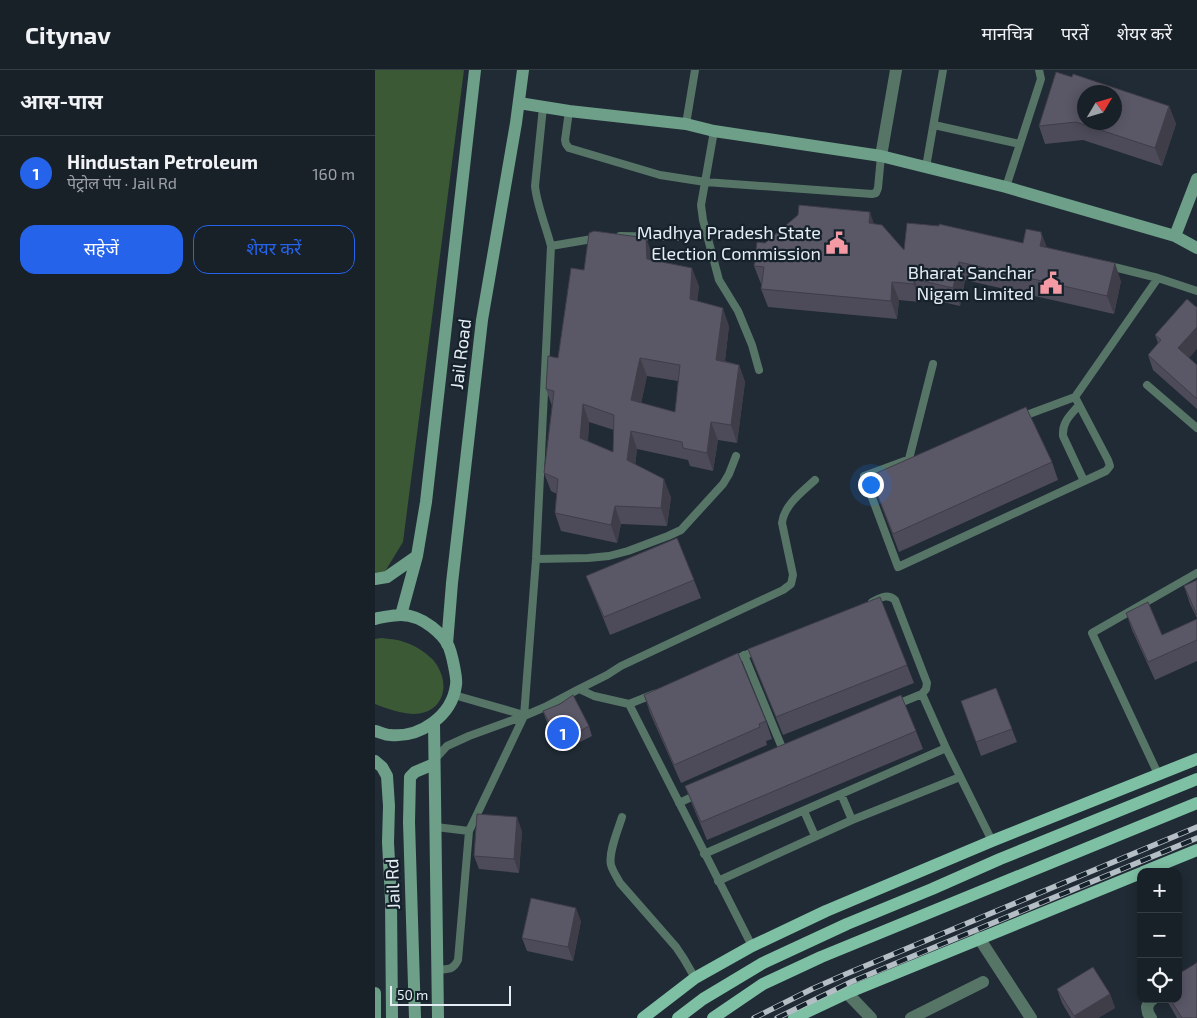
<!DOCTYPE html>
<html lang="hi">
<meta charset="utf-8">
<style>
body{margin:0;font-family:"Exo 2","Noto Sans Devanagari",sans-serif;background:#252d34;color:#f1f3f6}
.controls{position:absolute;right:15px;bottom:15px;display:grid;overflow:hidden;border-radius:10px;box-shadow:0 2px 12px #0003}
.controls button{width:45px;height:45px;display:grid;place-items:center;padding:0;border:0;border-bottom:1px solid #363e45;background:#182028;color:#f1f3f6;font:25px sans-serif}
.compass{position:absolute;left:702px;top:15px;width:45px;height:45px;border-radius:50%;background:#182028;box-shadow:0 2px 12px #0003;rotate:52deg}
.scale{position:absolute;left:15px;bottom:12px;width:121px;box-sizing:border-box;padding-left:5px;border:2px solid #e5edf4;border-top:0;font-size:14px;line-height:18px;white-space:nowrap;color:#e5edf4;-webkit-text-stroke:4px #16222b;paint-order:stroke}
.you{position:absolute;left:495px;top:414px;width:18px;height:18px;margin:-12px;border:4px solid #fff;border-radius:50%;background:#1a73e8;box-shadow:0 0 0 8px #1a73e833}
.badge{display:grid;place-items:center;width:32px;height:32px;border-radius:50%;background:#2563eb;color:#fff;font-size:16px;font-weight:700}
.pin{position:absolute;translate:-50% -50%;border:2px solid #fff;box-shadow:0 1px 5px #0006}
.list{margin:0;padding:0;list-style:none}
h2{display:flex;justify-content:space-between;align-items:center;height:65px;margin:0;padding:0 20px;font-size:21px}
h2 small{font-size:16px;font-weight:400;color:#9fa3a8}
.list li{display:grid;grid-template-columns:32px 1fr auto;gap:15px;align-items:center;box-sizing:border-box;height:75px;padding:0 20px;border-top:1px solid #363e45}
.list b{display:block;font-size:19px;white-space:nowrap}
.list p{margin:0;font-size:16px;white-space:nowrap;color:#9fa3a8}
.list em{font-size:16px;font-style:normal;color:#9fa3a8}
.actions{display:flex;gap:10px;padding:15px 20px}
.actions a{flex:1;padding:11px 0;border:1px solid #2563eb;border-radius:15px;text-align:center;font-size:18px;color:#2563eb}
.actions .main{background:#2563eb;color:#fff}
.icon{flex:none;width:28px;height:28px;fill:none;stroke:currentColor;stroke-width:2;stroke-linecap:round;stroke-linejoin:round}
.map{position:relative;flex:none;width:822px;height:948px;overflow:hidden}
header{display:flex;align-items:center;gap:30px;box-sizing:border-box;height:70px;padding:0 25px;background:#182028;border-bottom:1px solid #363e45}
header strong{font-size:24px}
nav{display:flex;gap:28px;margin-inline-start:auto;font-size:18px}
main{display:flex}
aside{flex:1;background:#182028}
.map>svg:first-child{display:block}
.green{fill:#3a5934}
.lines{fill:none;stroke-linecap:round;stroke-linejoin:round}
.lane{stroke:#567567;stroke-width:8}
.street{stroke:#567567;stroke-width:12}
.secondary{stroke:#6d9f89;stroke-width:12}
.primary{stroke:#7ec0a4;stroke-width:12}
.rail-casing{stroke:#b5bec5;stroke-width:5.5}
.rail{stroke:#16222b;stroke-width:4;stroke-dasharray:11;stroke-linecap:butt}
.wall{fill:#4d4b59;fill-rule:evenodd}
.shaded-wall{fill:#3f3d48}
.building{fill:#5a5767;stroke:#3f3d48;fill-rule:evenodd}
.labels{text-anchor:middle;stroke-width:4.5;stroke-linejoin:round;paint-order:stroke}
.poi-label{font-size:18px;fill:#e5edf4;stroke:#16222b;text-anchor:end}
.street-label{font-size:18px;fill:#e5edf4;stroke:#16222b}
</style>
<header>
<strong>Citynav</strong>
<nav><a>मानचित्र</a><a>परतें</a><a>शेयर करें</a></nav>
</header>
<main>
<aside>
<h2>आस-पास<small></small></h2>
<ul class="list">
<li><span class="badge">1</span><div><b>Hindustan Petroleum</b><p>पेट्रोल पंप · Jail Rd</p></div><em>160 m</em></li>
</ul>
<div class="actions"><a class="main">सहेजें</a><a>शेयर करें</a></div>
</aside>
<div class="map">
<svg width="822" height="948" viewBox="0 0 822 948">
<rect width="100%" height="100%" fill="#202b35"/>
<path class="green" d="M0,0H89L28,472L6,508L0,515Z
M6,568C14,569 22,569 29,572C39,575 49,581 56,588C59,590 61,594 63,597C76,620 65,644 38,644C25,643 12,639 0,634V569Z"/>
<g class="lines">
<path class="lane" d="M194,41L190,70L191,74L194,78L285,105L330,112L497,124L501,123L503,118L506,86
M311,54L320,0
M559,55L645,74
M339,61L326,135L328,150L344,210L363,241L377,275L384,300
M551,97L568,0
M631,117L666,9L664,0
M245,166L304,167
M176,176L223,168
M731,195L783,208L822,221
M772,315L822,358
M704,335C696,345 687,351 688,366L709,411
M646,347L700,327
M534,389L558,294
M535,389L489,406L523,497L731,401L735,396L733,390L700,327L783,208
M161,489L213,488L234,486L253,481L293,466L306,460L348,414L354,404L361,386
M497,532C505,528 512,523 520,530L552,613L551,619L547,624L520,635
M369,585L410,685
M356,591L385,579
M204,619L232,605L246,596L408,520L416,514L418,505L407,453C409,435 427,422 440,410
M547,624L571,678L617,771
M79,625L149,645
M254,634L377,876
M60,689L72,676L94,666L149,646L170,637L204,619L219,626L254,634L279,624
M783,704L717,563L822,503
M466,724L477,750
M304,733L323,724
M429,741L440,766
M247,747C243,760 233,783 236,795C238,802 242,807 245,813L301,877L309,889L320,908
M61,757L94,761
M329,784L571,678
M343,811L477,750L585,707
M63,900C74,899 78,900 83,890L94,761L149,646L161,489L176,176C171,156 162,136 160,116L168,37"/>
<path class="street" d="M506,86L521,0
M604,868L656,948
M472,923L496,948
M536,948L608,912
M776,948L773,943L772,937L775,931L778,929"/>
<path class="secondary" d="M144,33L194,41L311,54L339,61L506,86L631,117L800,166L822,178
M800,166L822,109
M0,509L12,507L42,486
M26,545L42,486L51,432L100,0
M0,549L3,548C10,547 18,545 26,545C38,545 48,550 57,557C73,570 75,576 79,596C80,602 82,609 81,615C77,646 45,668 15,665C10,665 5,662 0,661
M72,574L77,513L107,250L141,53L148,0
M59,653L63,948
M0,691L7,697L12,706L14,736L13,772L16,829L17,948
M0,923V948
M40,948L34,752L35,707L40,702L59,694"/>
<path class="primary" d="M768,802L822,780
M268,948L320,908L377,876L451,841L617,771L822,689
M303,948L328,929L388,893L472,854L557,819L625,789L822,709
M338,948L388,914L446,887L822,733
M419,948L472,923L766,803"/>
<defs>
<path id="rail" d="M379,948L437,919L471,904L822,757
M402,948L476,912L822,768"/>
</defs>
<use href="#rail" class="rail-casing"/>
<use href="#rail" class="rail"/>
</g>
<path class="wall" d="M697,7L794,36L801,54L787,96L708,70L670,74L664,56Z
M499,154L529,180L672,178L746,211L739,244L590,210L585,236L546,227L545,232L524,230L522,249L393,237L386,219L387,214H386L379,196L390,173Z
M278,186V190L324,216L322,231L354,256L350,291L364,295L370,312L362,373L343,370L338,401L315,396L313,390L262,379L260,394L296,427L292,456L246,454L242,473L186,461L180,443L182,424L176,421L169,403L177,336L171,319L183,288L209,200ZM272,306L303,311L300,342L266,333ZM214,352L239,360L238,382L213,371Z
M780,265L814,288L822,295V339L778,300L773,285L783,273Z
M677,392L683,410L524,482L495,406Z
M211,506L319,510L326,528L235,565Z
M822,510V548L815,534L809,516Z
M751,543L787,565L822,549V591L780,610L757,560Z
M373,579L532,595L539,613L408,665Z
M621,618L642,672L606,686L586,631Z
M269,625L391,651L397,669L391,671L392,675L306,713L275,643Z
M168,641L214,656L217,666L187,681L171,650Z
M541,661L548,679L332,770L317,734L310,716Z
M147,761L144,803L104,799L99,786Z
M206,851L198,891L152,881L147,868Z
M820,894L822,948H802L791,929H803Z
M682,919L735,924L740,938L723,948H696L687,933Z"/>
<path class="shaded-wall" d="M794,36L801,54L787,96L780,78Z
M495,142L501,160L494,153Z
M666,162L673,180L665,176Z
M271,168L278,186V207L272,189Z
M584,192L590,210L585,236L578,218Z
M740,193L746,211L739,244L732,226Z
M317,198L324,216L321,247L315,229Z
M539,209L546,227L545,232L539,214Z
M517,212L524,230L522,249L516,231Z
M348,238L354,256L348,307L341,290Z
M822,257V279L809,294L803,278Z
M265,288L272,306L263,348L256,330Z
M364,295L370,312L362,373L356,355Z
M208,334L214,352L212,386L205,368Z
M336,352L343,370L338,401L332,383Z
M256,361L262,379L259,408L252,390Z
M289,409L296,427L292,456L286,438Z
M240,436L246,454L242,473L236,455Z
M142,747L147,761L144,803L139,789Z
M201,838L206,851L198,891L193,877Z
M735,924L740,938L723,948H700L699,946Z"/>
<path class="building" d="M681,2L697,7L698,4L794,36L780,78L701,52L664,56ZM710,22H740V52H710Z
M424,135L495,142L494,153L507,155L529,180L532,153L564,156V154L648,173L651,159L666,162L667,167L665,176L740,193L732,226L584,192L578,218L539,209V214L517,212L516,231L386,219L389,197L379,196L382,172L390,173L423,145Z
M219,161L271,168L272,189L317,198L315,229L348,238L341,290L364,295L356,355L336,352L332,383L308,378L307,372L256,361L252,390L289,409L286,438L240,436L236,455L180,443L183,409L169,403L179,321L171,319L173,286L183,288L196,198L209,200L214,163ZM265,288L305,295L300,342L256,330ZM208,334L239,345L238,382L205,368Z
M812,229L821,237L822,236V257L803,278L822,295V329L773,285L786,270L780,265Z
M651,337L677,392L518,464L495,406Z
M302,468L319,510L229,547L211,506Z
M822,510V545L809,516Z
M505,527L532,595L401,647L373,579Z
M773,532L787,565L822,549V570L773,592L751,543Z
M363,583L391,651L384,654L385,657L299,695L269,625Z
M621,618L637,659L601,672L586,631Z
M198,625L214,656L184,672L168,641L185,634Z
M526,625L541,661L326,752L310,716Z
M102,744L142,747L139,789L99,786Z
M156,828L201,838L193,877L147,868Z
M822,892V948H807L795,929H803V904L820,894Z
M718,897L735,924L699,946L682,919Z"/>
<defs>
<symbol id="civic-bare" viewBox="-9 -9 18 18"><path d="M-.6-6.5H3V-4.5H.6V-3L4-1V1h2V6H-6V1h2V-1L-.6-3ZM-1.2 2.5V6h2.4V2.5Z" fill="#f49aa4" stroke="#16222b" stroke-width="2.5" paint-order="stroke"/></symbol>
</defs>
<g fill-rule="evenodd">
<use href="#civic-bare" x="446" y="157" width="32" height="32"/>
<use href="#civic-bare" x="660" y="197" width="32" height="32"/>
</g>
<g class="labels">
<g class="poi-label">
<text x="446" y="169">Madhya Pradesh State<tspan x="446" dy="21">Election Commission</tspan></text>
<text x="659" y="209">Bharat Sanchar<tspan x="659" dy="21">Nigam Limited</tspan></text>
</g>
<g class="street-label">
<text transform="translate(86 284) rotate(-83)" y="6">Jail Road</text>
<text transform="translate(18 814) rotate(-92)" y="6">Jail Rd</text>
</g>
</g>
</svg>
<div class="controls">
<button>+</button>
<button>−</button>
<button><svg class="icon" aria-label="locate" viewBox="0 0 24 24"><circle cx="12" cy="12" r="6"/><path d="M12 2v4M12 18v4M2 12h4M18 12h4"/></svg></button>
</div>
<svg class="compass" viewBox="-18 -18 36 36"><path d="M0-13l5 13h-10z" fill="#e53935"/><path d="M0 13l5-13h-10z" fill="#9fa3a8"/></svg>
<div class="scale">50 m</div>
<div class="you"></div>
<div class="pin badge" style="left:188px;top:663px">1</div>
</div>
</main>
